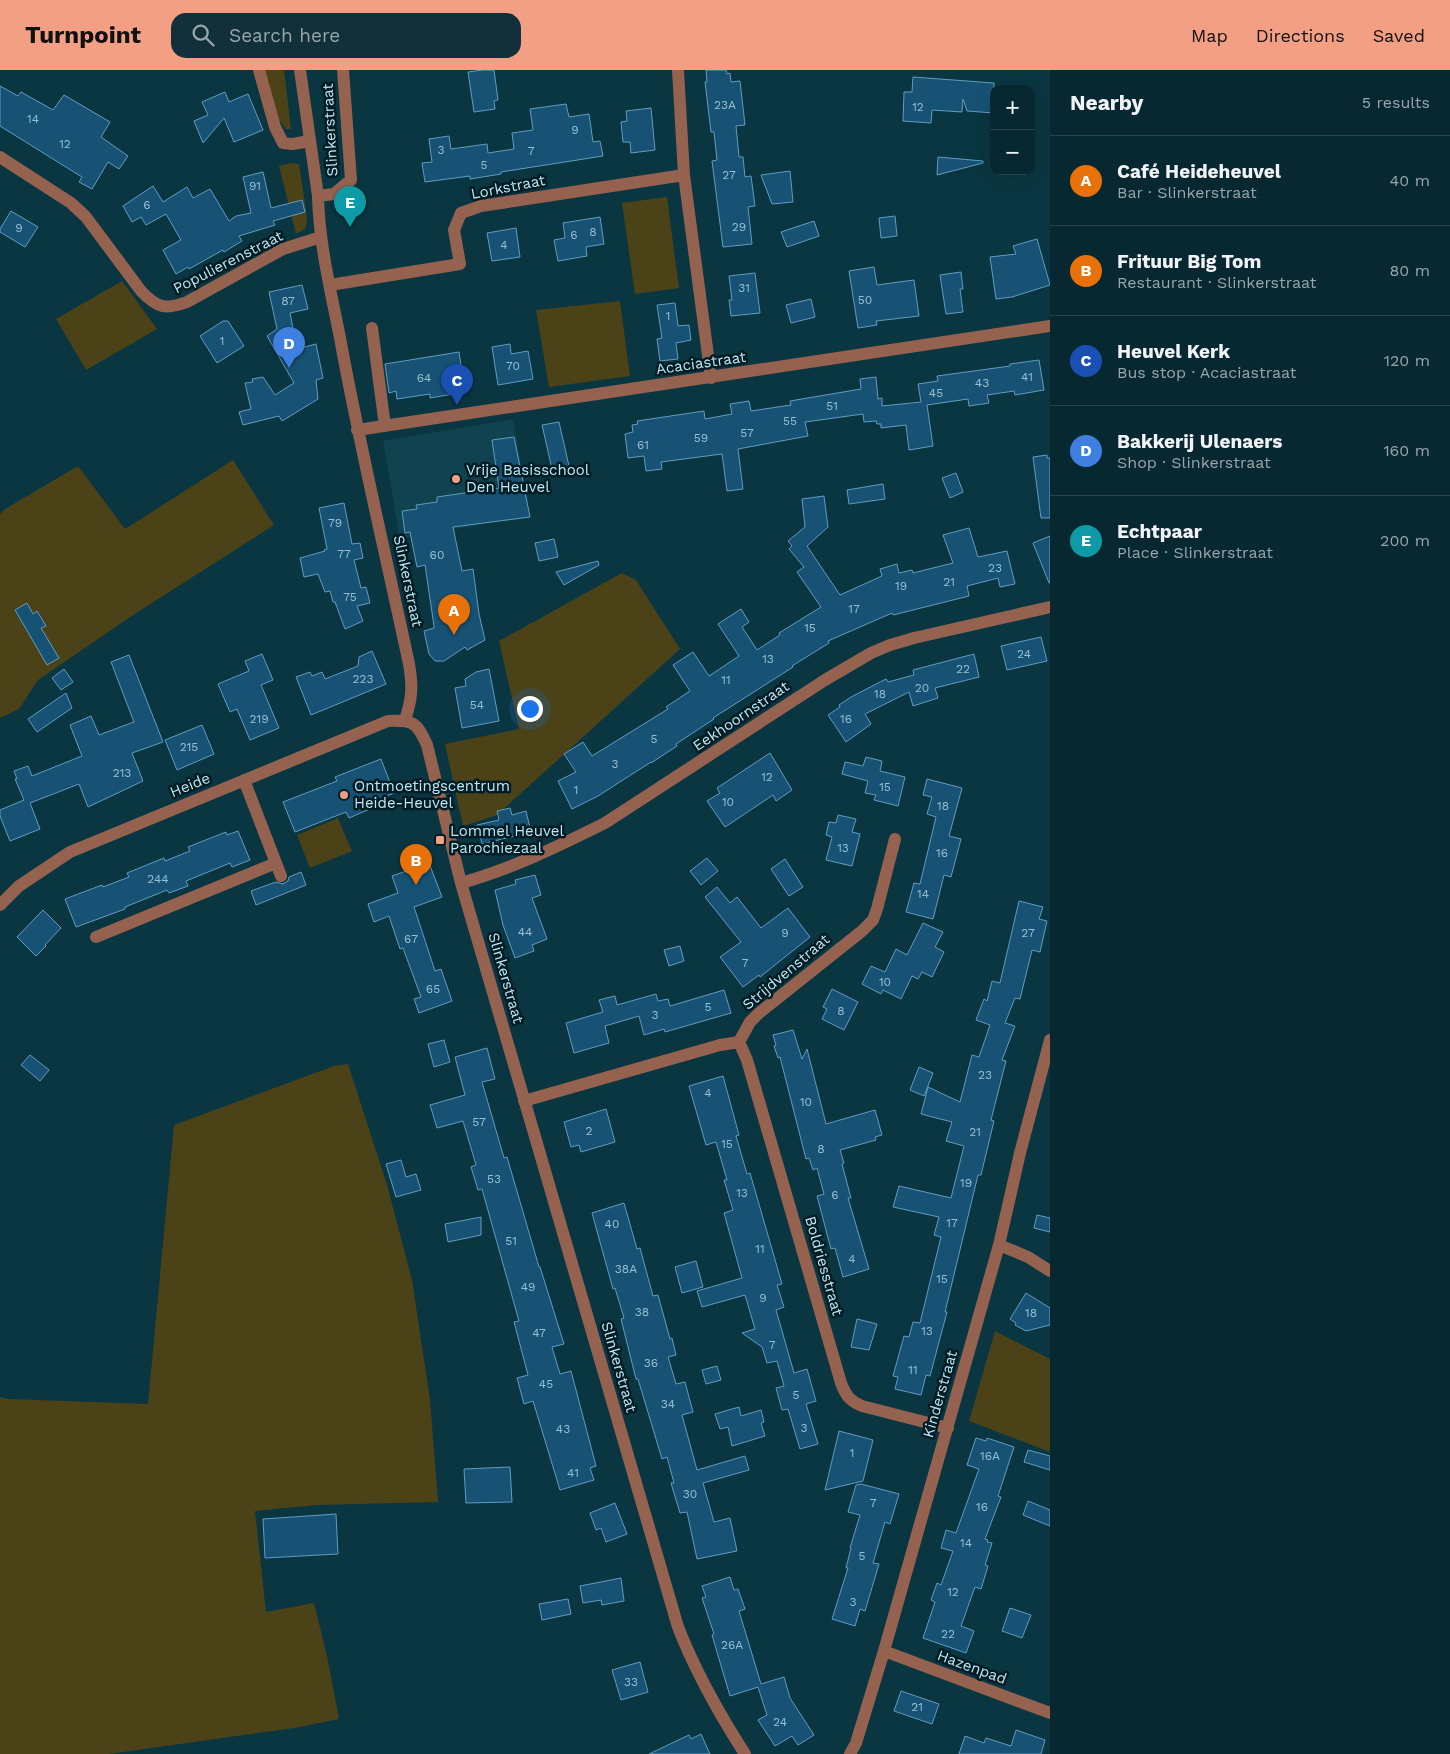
<!DOCTYPE html>
<meta charset="utf-8">
<style>
body{margin:0;font-family:"Work Sans",sans-serif;background:#113039;color:#f1f3f6}
.controls{position:absolute;right:15px;top:15px;display:grid;overflow:hidden;border-radius:10px;box-shadow:0 5px 20px #0002}
.controls button{width:45px;height:45px;display:grid;place-items:center;padding:0;border:0;border-bottom:1px solid #29444d;background:#082831;color:#f1f3f6;font:25px sans-serif}
.you{position:absolute;left:529px;top:638px;width:18px;height:18px;margin:-12px;border:4px solid #fff;border-radius:50%;background:#1a73e8;box-shadow:0 0 0 8px #1a73e833}
.badge{display:grid;place-items:center;width:32px;height:32px;border-radius:50%;background:#f39f83;color:#fff;font-size:16px;font-weight:700}
.pin{position:absolute;translate:-50% -41px;filter:drop-shadow(0 1px 2px #0008)}
.pin::after{content:'';position:absolute;top:26px;width:18px;height:15px;background:inherit;clip-path:polygon(0 0,100% 0,50% 100%)}
.list{margin:0;padding:0;list-style:none}
h2{display:flex;justify-content:space-between;align-items:center;height:65px;margin:0;padding:0 20px;font-size:21px}
h2 small{font-size:16px;font-weight:400;color:#98a6ab}
.list li{display:grid;grid-template-columns:32px 1fr auto;gap:15px;align-items:center;box-sizing:border-box;height:90px;padding:0 20px;border-top:1px solid #29444d}
.list b{display:block;font-size:19px;white-space:nowrap}
.list p{margin:0;font-size:16px;white-space:nowrap;color:#98a6ab}
.list em{font-size:16px;font-style:normal;color:#98a6ab}
.icon{flex:none;width:28px;height:28px;fill:none;stroke:currentColor;stroke-width:2;stroke-linecap:round;stroke-linejoin:round}
.map{position:relative;flex:none;width:1050px;height:1684px;overflow:hidden}
header{display:flex;align-items:center;gap:30px;box-sizing:border-box;height:70px;padding:0 25px;background:#f39f83;color:#111}
header strong{font-size:24px}
nav{display:flex;gap:28px;margin-inline-start:auto;font-size:18px}
.search{width:350px;height:45px;background:#113039;display:flex;align-items:center;gap:12px;box-sizing:border-box;padding:0 18px;border-radius:15px;color:#98a6ab;font-size:19px}
main{display:flex}
aside{flex:1;background:#082831}
.map>svg:first-child{display:block}
.built{fill:#10424f}
.green{fill:#4b4317}
.building{fill:#175275;stroke:#629cc2}
.lines{fill:none;stroke-linecap:round;stroke-linejoin:round}
.minor{stroke:#966250;stroke-width:12}
.poi-dot{fill:#f39f83;stroke:#001c25;stroke-width:2}
.labels{text-anchor:middle;stroke-width:5;stroke-linejoin:round;paint-order:stroke}
.number-label{font-size:12px;fill:#96c0d1}
.street-label{font-size:15px;fill:#c0e5f0;stroke:#001c25}
.poi-label{font-size:15px;fill:#c0e5f0;stroke:#001c25;text-anchor:start}
</style>
<header>
<strong>Turnpoint</strong>
<div class="search"><svg class="icon" aria-label="search" viewBox="0 0 24 24"><circle cx="10" cy="10" r="6"/><path d="M15 15l6 6"/></svg>Search here</div>
<nav><a>Map</a><a>Directions</a><a>Saved</a></nav>
</header>
<main>
<div class="map">
<svg width="1050" height="1684" viewBox="0 0 1050 1684">
<rect width="100%" height="100%" fill="#0a3641"/>
<path class="built" d="M513,349L530,446L400,469L383,371Z"/>
<path class="green" d="M264,0H284L291,59H286L277,47Z
M290,93L299,94L307,148L306,158L296,164L279,96Z
M667,127L679,218L635,224L622,133Z
M122,211L157,259L86,300L56,249Z
M620,231L630,306L549,317L536,240Z
M233,390L274,455L133,545L38,610L19,639L0,648V444L5,439L78,396L125,459Z
M622,503L636,510L680,579L497,745L463,756L445,674L519,659L499,571Z
M338,748L352,781L310,798L297,765Z
M348,994L387,1115L412,1210L430,1330L438,1432L317,1435L255,1441L266,1542L314,1533L327,1586L339,1649L294,1658L109,1684H0V1327L8,1329L148,1334L174,1055L334,996Z
M995,1261L1050,1289V1382L969,1351Z"/>
<path class="building" d="M483,0H494L498,30L494,31L495,39L474,42L468,2Z
M706,0H726L727,4L730,3L731,12L740,11L745,55L736,56L739,87H743L745,107L751,106L755,136L748,137L752,174L723,177L712,91L717,90L714,62H711L705,12H707Z
M913,7L994,13V43L967,41L963,29L962,42L932,40L931,53L903,51L904,22H912Z
M0,16L18,26L21,22L53,40L64,25L110,52L101,67L128,86L119,99L108,92L92,119L79,112L82,107L0,56Z
M225,22L229,32L248,24L263,60L234,72L224,48L203,73L194,51L208,45L202,32Z
M566,34L569,47L589,44L593,72L600,71L603,86L501,102V104L470,109V106L425,112L422,93L432,92L429,69L449,66L451,79L487,74L488,83L514,79L512,63L533,60L530,39Z
M651,38L655,80L631,83L630,72H623L621,52L627,51L626,41Z
M938,87L983,91V93L937,105Z
M790,101L793,132L772,134L761,105Z
M263,102L271,138L302,130L305,142L273,151L275,155L239,166L242,171L224,182L223,180L189,199L188,197L176,204L163,180L181,170L166,144L146,155L141,147L132,152L123,136L153,116L163,132L187,117L193,128L210,119L229,151L236,146L251,143L243,107Z
M11,141L38,157L25,177L0,162V159Z
M895,146L897,166L881,168L879,148Z
M600,147L604,174L586,177L587,186L558,191L554,170L565,168L563,153Z
M814,151L819,166L787,177L781,162Z
M516,158L520,187L492,191L487,163Z
M1037,169L1050,215L1012,227L996,229L990,187L1016,184L1013,176Z
M874,197L877,215L914,210L919,246L876,251L877,255L858,258L849,201Z
M961,202L963,219H960L963,242L946,244L940,205Z
M755,203L760,243L731,246L729,230H732L729,206Z
M302,215L308,239L290,243L297,279L316,274L323,308L316,310L318,329L282,351L279,346L243,355L239,342L251,339L245,313L253,312L252,309L263,307L275,325L294,313L267,266L277,259L269,222Z
M811,229L815,247L791,253L786,235Z
M675,233L678,256L689,255L691,270L676,273L678,289L660,291L657,269L662,268L657,235Z
M223,251H228L244,276L217,293L200,266Z
M510,274L511,284L528,281L533,309L498,315L492,277Z
M459,282L465,322L430,328V324L397,329L396,321L389,323L385,294Z
M1039,290L1044,320L1015,325L1014,321L987,325L989,333L969,336L968,329L927,335L933,376L909,380L906,355L881,358V354H877L876,351L864,352L863,344L805,352L808,366L738,379L743,419L727,421L722,384L661,392L662,399L646,401L644,386L628,388L625,364L633,362L632,355L638,354L637,351L704,341L705,349L732,344L730,334L749,331L751,341L791,335L790,331L861,319L860,309L876,307L878,329L882,328V336L921,332L918,314L938,311L937,306L1010,296V294Z
M559,352L569,396L552,399L542,355Z
M514,367L530,447L453,457L462,501L473,499L479,544L485,570L467,580L465,577L444,591H435L429,584L424,561L434,558V556L425,495L417,497L410,462L405,463L402,441L417,439L416,435L437,432V427L499,418L492,370Z
M1047,385V388H1050V448H1041L1033,387Z
M956,403L963,422L950,428L942,408Z
M883,414L885,429L849,434L847,420Z
M824,426L828,457L807,476L840,525L882,506L880,499L897,494L899,503L912,500L913,503L953,493L943,465L969,458L978,487L1007,481L1015,514L1000,517L998,508L967,516L969,526L893,545L892,543L828,571L829,573L792,596L793,597L713,648L714,649L676,674L677,676L651,693V692L598,726L572,739L558,711L576,702L564,684L583,672L592,686L668,639L666,637L690,621L673,595L693,582L709,606L739,586L718,554L741,539L749,552L742,557L757,580L780,565L779,563L821,537L797,502L804,497L789,479L792,476L788,471L805,457L802,429Z
M344,433L352,474L360,473L363,488L354,490L361,518L366,517L370,533L357,536L363,551L345,559L335,532H333L330,521L325,522L318,504L304,507L300,488L325,481L324,480L327,479L319,438Z
M1050,466V513H1049L1033,473Z
M554,469L558,487L539,491L535,473Z
M598,491L599,495L564,515L556,502Z
M27,533L33,544L37,541L46,556L41,558L59,588L47,595L15,540Z
M1041,567L1047,591L1007,600L1001,576Z
M372,581L386,614L311,645L296,607L310,602L312,606L322,602L325,609L358,596L359,587Z
M262,584L273,610L261,615L279,658L250,670L237,639L230,642L218,614L249,601L245,591Z
M974,584L979,607L935,618L938,628L913,636L909,622L865,644L871,654L846,672L828,645L840,637L839,635L851,627L886,609L888,612L914,605L913,600Z
M129,585L163,672L132,683L143,711L88,737L79,714L30,733L40,759L10,771L0,746V740L24,730L15,709H17L14,701L28,696L32,706L82,686L70,655L91,646L99,665L134,652L111,592Z
M64,599L73,612L61,620L52,608Z
M489,599L499,651L462,658L455,618L466,616L465,609L476,602Z
M66,623L72,638L37,662L28,649Z
M202,655L214,684L177,700L165,670Z
M770,683L792,720L776,731L773,725L725,757L707,731L720,723L717,718Z
M866,687L882,691L880,701L905,707L898,736L874,730L876,725L865,723L868,711L842,704L845,692L863,696Z
M381,689L394,723L382,728L384,733L349,748L346,742L295,762L283,732L337,711L335,707Z
M927,709L962,718L949,766L961,769L951,807L944,805L933,849L906,842L914,813L920,814L936,747L927,744L932,727L923,725Z
M510,738L512,745L526,741L531,762L482,774L477,755L499,750L497,741Z
M838,745L856,749L852,762L860,764L852,796L826,790L832,767L826,765L829,752L836,753Z
M238,761L250,790L232,797L230,793L186,811L188,816L169,823L167,820L125,837V839L76,857L65,829L102,815L103,817L129,807L127,803L164,788L165,791L190,781L188,777L226,762L227,765Z
M707,788L718,801L701,815L690,801Z
M785,789L803,817L789,826L771,799Z
M429,793L442,827L414,837L435,901L441,899L452,931L419,943L414,929L421,927L403,878L400,879L389,846L374,852L368,834L398,823L392,806Z
M301,802L306,815L256,835L251,821L276,812L283,814L288,811L289,807Z
M535,805L541,825L532,828L547,869L532,875L534,881L515,888L503,855L495,820L516,814L515,810Z
M717,817L730,833L737,827L761,858L788,838L810,867L760,907L759,905L743,917L720,887L741,872L705,827Z
M1019,831L1043,837L1039,849L1047,851L1040,882L1032,880L1020,929L1015,928L1005,953L1015,956L1002,990L1006,991L991,1050L994,1051L981,1105H978L945,1242H947L930,1306L926,1305L921,1325L895,1319L898,1307L893,1306L904,1266L909,1267L913,1252L920,1253L941,1167L934,1165L939,1147L893,1137L899,1116L951,1128L964,1076L946,1071L952,1052L921,1044L928,1017L960,1032L972,985L979,987L990,955L976,950L984,929L987,931L992,911L1000,913Z
M43,840L61,858L45,875L46,876L36,886L17,867Z
M923,853L943,862L935,877L944,882L932,907L922,902L918,909L912,906L901,929L883,920L881,924L862,914L871,896L885,902L896,879L907,885Z
M680,876L684,891L669,896L664,880Z
M832,919L858,932L844,960L822,949L827,939L823,937Z
M724,920L731,943L665,962L664,959L644,965L639,946L605,956L609,973L574,983L566,953L603,942L599,930L615,926L617,935L656,924L658,931L668,929L670,936Z
M793,960L802,989L807,979L826,1054L875,1040L882,1065L875,1067L876,1070L840,1080L844,1093L842,1094L851,1128H848L869,1199L843,1207L835,1178L831,1179L817,1126L824,1124L817,1098L813,1100L809,1088L806,1089L780,987L778,988L774,976L776,975L773,965Z
M444,970L450,992L434,997L428,974Z
M487,978L495,1009L482,1012L504,1088L507,1087L539,1197H540L564,1274L552,1277L560,1304L571,1301L596,1396L590,1398L594,1410L560,1420L533,1331L524,1334L517,1308L528,1305L514,1252L519,1251L482,1119L478,1120L471,1097L476,1095L463,1051L437,1058L430,1035L465,1025L455,987Z
M30,985L49,1000L40,1011L21,995Z
M919,997L933,1003L924,1026L910,1020Z
M723,1006L739,1065L736,1066L747,1104L750,1103L782,1214L777,1215L784,1237L776,1240L794,1303L807,1299L816,1331L806,1334L818,1374L800,1379L788,1339L782,1340L776,1318L784,1316L777,1291L767,1293L762,1277L742,1263L755,1259L745,1225L702,1237L697,1221L742,1208L724,1143L733,1140L724,1110H727L716,1072L706,1075L689,1016Z
M606,1039L615,1072L581,1082L579,1075L571,1077L564,1052Z
M401,1090L406,1107L416,1104L421,1120L396,1127L386,1094Z
M624,1133L637,1179L640,1178L653,1226L658,1225L670,1269L672,1268L676,1285L668,1287L676,1314L685,1312L693,1342L682,1345L697,1400L745,1386L749,1400L703,1413L714,1452L730,1448L737,1481L697,1489L687,1442L680,1443L671,1413H674L667,1387L662,1389L638,1309H636L621,1249L624,1248L615,1218L613,1219L592,1143Z
M1037,1145L1050,1148V1162L1034,1158Z
M481,1147V1165L448,1172L445,1154Z
M696,1191L703,1217L682,1223L675,1197Z
M1026,1223L1050,1238V1255L1026,1261L1015,1255L1016,1253L1010,1249Z
M857,1249L877,1254L869,1280L851,1277Z
M717,1296L721,1310L706,1314L702,1300Z
M739,1337L741,1346L761,1340L764,1352L761,1353L765,1366L732,1376L728,1357L720,1359L715,1344Z
M839,1361L873,1370L863,1411L825,1420Z
M976,1368L986,1371L987,1368L1014,1377L998,1426L1001,1427L985,1469L988,1470L987,1472L992,1473L985,1495L988,1496L981,1519L975,1517L961,1556L974,1561L966,1583L923,1568L935,1532L931,1530L937,1513L941,1515L953,1481L941,1478L946,1460L956,1463L979,1399L967,1395Z
M1028,1380L1050,1386V1400L1024,1392Z
M510,1397L512,1432L466,1433L464,1399Z
M861,1414L899,1424L890,1454L885,1452L873,1493L879,1494L865,1541L860,1539L855,1556L832,1549L848,1498H846L851,1478H850L860,1445L848,1442L856,1415Z
M1028,1431L1050,1440V1456L1023,1445Z
M615,1433L627,1464L606,1472L601,1458L596,1460L590,1443Z
M336,1444L338,1484L265,1488L263,1449Z
M730,1507L734,1520L738,1519L745,1539L739,1541L761,1614L784,1607L790,1628L814,1665L798,1675L792,1666L775,1676L758,1650L767,1645L758,1617L730,1626L712,1565L714,1564L702,1528L706,1527L702,1516Z
M621,1508L624,1531L602,1535L601,1530L583,1533L580,1516Z
M568,1529L571,1544L542,1550L539,1534Z
M1010,1538L1031,1545L1022,1568L1002,1561Z
M640,1592L648,1622L621,1630L612,1600Z
M901,1621L939,1634L932,1654L894,1641Z
M1016,1660L1045,1670L1041,1684H959L965,1666L984,1673L986,1668L1011,1676Z
M701,1664L710,1684H649L689,1665L691,1669Z"/>
<g class="lines">
<path class="minor" d="M259,0L275,57L283,73L293,74L309,71
M300,0L318,126C319,174 331,222 340,268C360,378 386,486 409,594C413,617 412,629 405,650
M678,0L684,105L711,308
M0,87L71,133L86,147L141,221C157,238 166,240 187,232L283,179L321,167
M318,126L334,124L351,110L343,0
M330,215L460,194L454,160L461,143L481,136L684,105
M372,258L385,356
M357,360L1050,256
M244,710L281,806
M461,813C511,799 559,776 605,753L825,610L871,583L890,575L914,568L1050,537
M0,835L19,816L70,782L388,651C413,650 417,652 427,675L461,813L678,1557C696,1603 718,1642 745,1684
M96,867L276,793
M739,972L747,990L841,1313C846,1326 850,1331 862,1336L948,1358
M524,1031L720,975L739,972L750,952L759,943L862,861L873,850L877,839L895,769
M999,1175L1028,1187L1050,1201
M884,1581L1050,1643
M850,1684L856,1673L884,1581L999,1175L1020,1083L1050,970"/>
</g>
<g class="poi-dot">
<circle cx="456" cy="409" r="5"/>
<circle cx="344" cy="725" r="5"/>
<rect x="435" y="765" width="10" height="10" rx="2.5"/>
</g>
<g class="labels">
<g class="number-label">
<text x="725" y="39">23A</text>
<text x="918" y="41">12</text>
<text x="33" y="53">14</text>
<text x="575" y="64">9</text>
<text x="65" y="78">12</text>
<text x="441" y="84">3</text>
<text x="531" y="85">7</text>
<text x="484" y="99">5</text>
<text x="729" y="109">27</text>
<text x="255" y="120">91</text>
<text x="147" y="139">6</text>
<text x="739" y="161">29</text>
<text x="19" y="162">9</text>
<text x="593" y="166">8</text>
<text x="574" y="169">6</text>
<text x="504" y="179">4</text>
<text x="744" y="222">31</text>
<text x="865" y="234">50</text>
<text x="288" y="235">87</text>
<text x="668" y="250">1</text>
<text x="222" y="275">1</text>
<text x="513" y="300">70</text>
<text x="1027" y="311">41</text>
<text x="424" y="312">64</text>
<text x="982" y="317">43</text>
<text x="936" y="327">45</text>
<text x="832" y="340">51</text>
<text x="790" y="355">55</text>
<text x="747" y="367">57</text>
<text x="701" y="372">59</text>
<text x="643" y="379">61</text>
<text x="335" y="457">79</text>
<text x="344" y="488">77</text>
<text x="437" y="489">60</text>
<text x="995" y="502">23</text>
<text x="949" y="516">21</text>
<text x="901" y="520">19</text>
<text x="350" y="531">75</text>
<text x="854" y="543">17</text>
<text x="810" y="562">15</text>
<text x="1024" y="588">24</text>
<text x="768" y="593">13</text>
<text x="963" y="603">22</text>
<text x="363" y="613">223</text>
<text x="726" y="614">11</text>
<text x="922" y="622">20</text>
<text x="880" y="628">18</text>
<text x="477" y="639">54</text>
<text x="259" y="653">219</text>
<text x="846" y="653">16</text>
<text x="654" y="673">5</text>
<text x="189" y="681">215</text>
<text x="615" y="698">3</text>
<text x="122" y="707">213</text>
<text x="767" y="711">12</text>
<text x="885" y="721">15</text>
<text x="576" y="724">1</text>
<text x="728" y="736">10</text>
<text x="943" y="740">18</text>
<text x="843" y="782">13</text>
<text x="942" y="787">16</text>
<text x="158" y="813">244</text>
<text x="923" y="828">14</text>
<text x="525" y="866">44</text>
<text x="785" y="867">9</text>
<text x="1028" y="867">27</text>
<text x="411" y="873">67</text>
<text x="745" y="897">7</text>
<text x="885" y="916">10</text>
<text x="433" y="923">65</text>
<text x="708" y="941">5</text>
<text x="841" y="945">8</text>
<text x="655" y="949">3</text>
<text x="985" y="1009">23</text>
<text x="708" y="1027">4</text>
<text x="806" y="1036">10</text>
<text x="479" y="1056">57</text>
<text x="589" y="1065">2</text>
<text x="975" y="1066">21</text>
<text x="727" y="1078">15</text>
<text x="821" y="1083">8</text>
<text x="494" y="1113">53</text>
<text x="966" y="1117">19</text>
<text x="742" y="1127">13</text>
<text x="835" y="1129">6</text>
<text x="952" y="1157">17</text>
<text x="612" y="1158">40</text>
<text x="511" y="1175">51</text>
<text x="760" y="1183">11</text>
<text x="852" y="1193">4</text>
<text x="626" y="1203">38A</text>
<text x="942" y="1213">15</text>
<text x="528" y="1221">49</text>
<text x="763" y="1232">9</text>
<text x="642" y="1246">38</text>
<text x="1031" y="1247">18</text>
<text x="927" y="1265">13</text>
<text x="539" y="1267">47</text>
<text x="772" y="1279">7</text>
<text x="651" y="1297">36</text>
<text x="913" y="1304">11</text>
<text x="546" y="1318">45</text>
<text x="796" y="1329">5</text>
<text x="668" y="1338">34</text>
<text x="804" y="1362">3</text>
<text x="563" y="1363">43</text>
<text x="852" y="1387">1</text>
<text x="990" y="1390">16A</text>
<text x="573" y="1407">41</text>
<text x="690" y="1428">30</text>
<text x="873" y="1437">7</text>
<text x="982" y="1441">16</text>
<text x="966" y="1477">14</text>
<text x="862" y="1490">5</text>
<text x="953" y="1526">12</text>
<text x="853" y="1536">3</text>
<text x="948" y="1568">22</text>
<text x="732" y="1579">26A</text>
<text x="631" y="1616">33</text>
<text x="917" y="1641">21</text>
<text x="780" y="1656">24</text>
</g>
<g class="street-label">
<text transform="translate(330 60) rotate(-93)" y="5">Slinkerstraat</text>
<text transform="translate(508 117) rotate(-11)" y="5">Lorkstraat</text>
<text transform="translate(228 192) rotate(-27)" y="5">Populierenstraat</text>
<text transform="translate(701 293) rotate(-8)" y="5">Acaciastraat</text>
<text transform="translate(408 511) rotate(78)" y="5">Slinkerstraat</text>
<text transform="translate(741 646) rotate(-34)" y="5">Eekhoornstraat</text>
<text transform="translate(190 715) rotate(-22)" y="5">Heide</text>
<text transform="translate(786 902) rotate(-40)" y="5">Strijdvenstraat</text>
<text transform="translate(506 908) rotate(74)" y="5">Slinkerstraat</text>
<text transform="translate(824 1196) rotate(74)" y="5">Boldriesstraat</text>
<text transform="translate(619 1297) rotate(74)" y="5">Slinkerstraat</text>
<text transform="translate(940 1324) rotate(-74)" y="5">Kinderstraat</text>
<text transform="translate(972 1597) rotate(20)" y="5">Hazenpad</text>
</g>
<g class="poi-label">
<text x="466" y="405">Vrije Basisschool<tspan x="466" dy="17">Den Heuvel</tspan></text>
<text x="354" y="721">Ontmoetingscentrum<tspan x="354" dy="17">Heide-Heuvel</tspan></text>
<text x="450" y="766">Lommel Heuvel<tspan x="450" dy="17">Parochiezaal</tspan></text>
</g>
</g>
</svg>
<div class="controls">
<button>+</button>
<button>−</button>
</div>
<div class="you"></div>
<div class="pin badge" style="left:454px;top:565px;background:#e8710a">A</div>
<div class="pin badge" style="left:416px;top:815px;background:#e8710a">B</div>
<div class="pin badge" style="left:457px;top:335px;background:#1a4fb4">C</div>
<div class="pin badge" style="left:289px;top:298px;background:#3f7fe0">D</div>
<div class="pin badge" style="left:350px;top:157px;background:#0f9aa8">E</div>
</div>
<aside>
<h2>Nearby<small>5 results</small></h2>
<ul class="list">
<li><span class="badge" style="background:#e8710a">A</span><div><b>Café Heideheuvel</b><p>Bar · Slinkerstraat</p></div><em>40 m</em></li>
<li><span class="badge" style="background:#e8710a">B</span><div><b>Frituur Big Tom</b><p>Restaurant · Slinkerstraat</p></div><em>80 m</em></li>
<li><span class="badge" style="background:#1a4fb4">C</span><div><b>Heuvel Kerk</b><p>Bus stop · Acaciastraat</p></div><em>120 m</em></li>
<li><span class="badge" style="background:#3f7fe0">D</span><div><b>Bakkerij Ulenaers</b><p>Shop · Slinkerstraat</p></div><em>160 m</em></li>
<li><span class="badge" style="background:#0f9aa8">E</span><div><b>Echtpaar</b><p>Place · Slinkerstraat</p></div><em>200 m</em></li>
</ul>
</aside>
</main>
